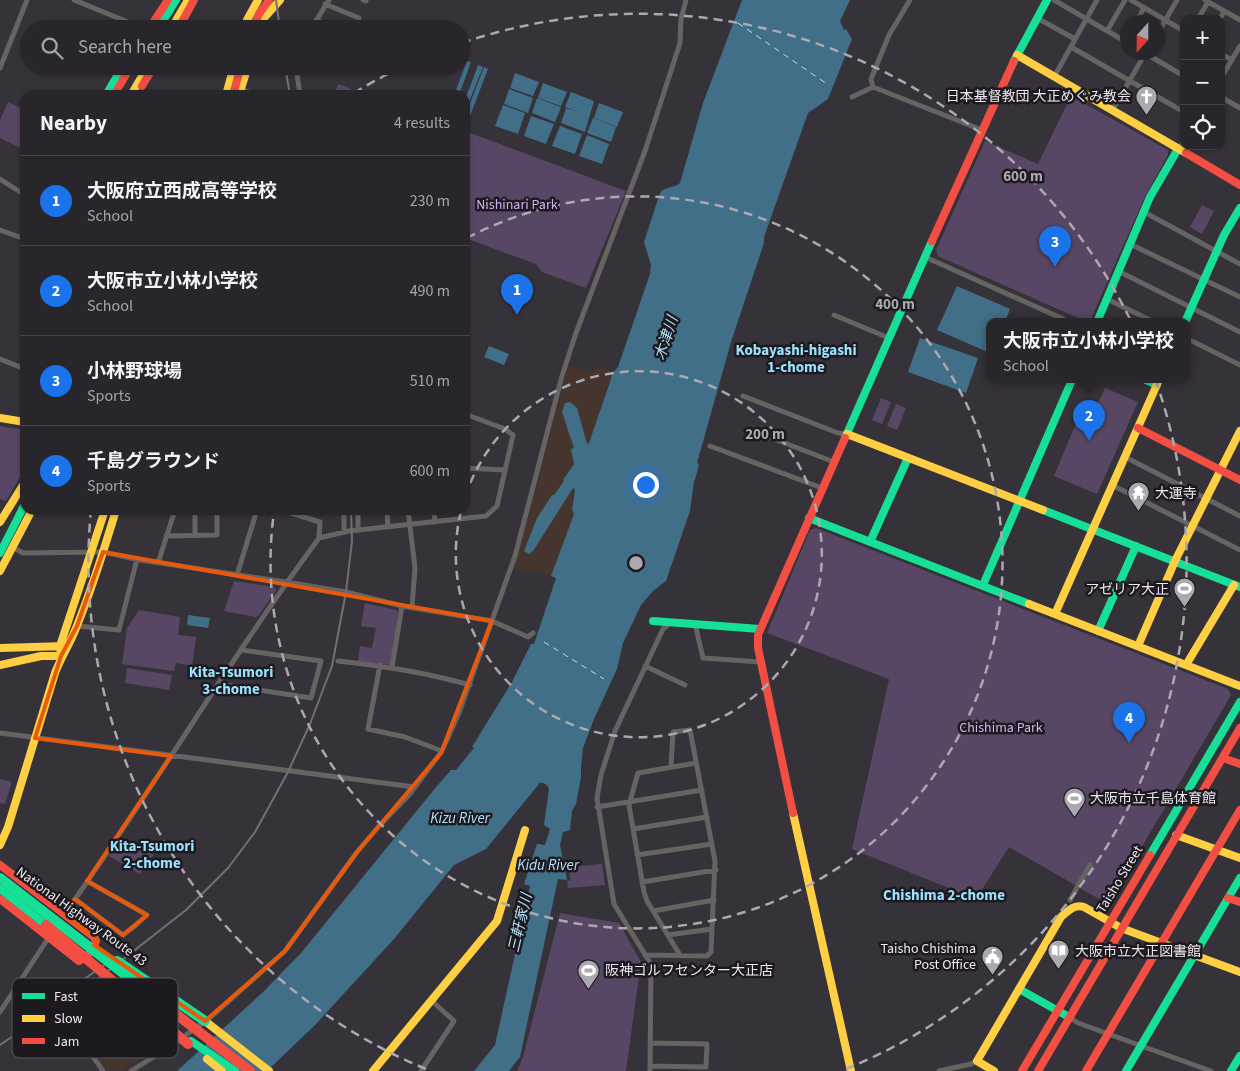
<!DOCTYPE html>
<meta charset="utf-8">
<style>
body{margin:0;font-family:"Source Sans 3","Noto Sans JP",sans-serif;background:#343237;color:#f1f3f6}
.controls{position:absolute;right:15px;top:15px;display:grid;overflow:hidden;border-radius:10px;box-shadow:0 1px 4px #0004}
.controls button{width:45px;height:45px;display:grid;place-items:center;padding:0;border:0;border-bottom:1px solid #444347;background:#28262b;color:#f1f3f6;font:25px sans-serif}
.compass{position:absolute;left:1120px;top:15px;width:45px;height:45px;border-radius:50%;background:#28262b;box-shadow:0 1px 4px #0004;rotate:201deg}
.you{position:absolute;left:645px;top:484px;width:18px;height:18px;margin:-12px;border:4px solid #fff;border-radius:50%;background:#1a73e8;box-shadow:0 0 0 8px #1a73e833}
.badge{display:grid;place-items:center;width:32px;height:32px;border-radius:50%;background:#1a73e8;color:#fff;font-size:16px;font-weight:700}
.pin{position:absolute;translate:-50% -41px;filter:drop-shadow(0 1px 2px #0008)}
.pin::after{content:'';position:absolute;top:26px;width:18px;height:15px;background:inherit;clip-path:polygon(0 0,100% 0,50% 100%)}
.popup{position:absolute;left:986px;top:318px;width:205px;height:65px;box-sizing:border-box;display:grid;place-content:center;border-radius:10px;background:#28262b;filter:drop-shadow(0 1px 4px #0005);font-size:16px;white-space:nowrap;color:#a5a5a9}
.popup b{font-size:19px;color:#f1f3f6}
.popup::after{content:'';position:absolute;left:50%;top:100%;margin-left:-10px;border:10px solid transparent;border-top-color:#28262b}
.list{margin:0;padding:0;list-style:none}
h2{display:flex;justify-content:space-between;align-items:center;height:65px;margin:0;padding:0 20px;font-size:21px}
h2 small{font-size:16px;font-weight:400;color:#a5a5a9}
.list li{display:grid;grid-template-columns:32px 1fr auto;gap:15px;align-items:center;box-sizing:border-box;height:90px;padding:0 20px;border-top:1px solid #444347}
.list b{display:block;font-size:19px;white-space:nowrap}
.list p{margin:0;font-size:16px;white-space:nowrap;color:#a5a5a9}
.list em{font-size:16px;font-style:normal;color:#a5a5a9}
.icon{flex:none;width:28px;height:28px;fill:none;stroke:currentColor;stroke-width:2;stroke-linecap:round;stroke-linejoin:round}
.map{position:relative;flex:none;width:1240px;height:1071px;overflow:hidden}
.search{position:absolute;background:#28262b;box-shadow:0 1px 4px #0004;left:20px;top:20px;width:450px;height:55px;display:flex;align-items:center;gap:12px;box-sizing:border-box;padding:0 18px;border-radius:28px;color:#a5a5a9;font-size:19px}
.panel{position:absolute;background:#28262b;box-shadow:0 1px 4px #0004;left:20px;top:90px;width:450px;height:425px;border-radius:15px}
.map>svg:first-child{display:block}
.industrial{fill:#46352f}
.green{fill:#584764}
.water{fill:#416f87}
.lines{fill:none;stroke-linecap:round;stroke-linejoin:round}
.ferry{stroke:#b2e0f9;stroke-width:1;stroke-dasharray:6 5;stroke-linecap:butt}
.street{stroke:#666463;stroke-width:5}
.fast{stroke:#16e098;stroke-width:8}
.slow{stroke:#ffcf43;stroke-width:8}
.jam{stroke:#f24e42;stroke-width:8}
.rail{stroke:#727072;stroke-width:2}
.fast-bridge{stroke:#16e098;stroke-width:10}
.jam-bridge{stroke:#f24e42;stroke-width:10}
.marked{fill:none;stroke:#e8590c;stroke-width:4;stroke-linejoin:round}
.ring{fill:none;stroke:#aca8b0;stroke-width:2.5;stroke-dasharray:9 6}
.labels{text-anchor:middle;stroke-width:5;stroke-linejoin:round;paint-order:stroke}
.poi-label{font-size:14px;fill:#ece7f0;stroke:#1c191f;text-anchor:start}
.park-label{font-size:14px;fill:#d6b1f2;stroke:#1c191f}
.street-label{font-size:14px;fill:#ece7f0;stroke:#1c191f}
.water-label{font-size:15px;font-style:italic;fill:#b2e0f9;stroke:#1c191f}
.neighbourhood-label{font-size:15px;font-weight:bold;fill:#9be1fd;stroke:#1c191f}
.key{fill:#1c191f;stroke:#5a575e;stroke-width:1}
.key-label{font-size:14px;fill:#ece7f0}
.centre{fill:#aca8b0;stroke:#1c191f;stroke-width:2.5}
.ring-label{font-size:15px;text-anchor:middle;font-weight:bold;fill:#aca8b0;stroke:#1c191f;stroke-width:5;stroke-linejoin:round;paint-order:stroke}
</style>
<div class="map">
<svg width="1240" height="1071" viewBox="0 0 1240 1071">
<rect width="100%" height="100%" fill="#363239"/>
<path class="industrial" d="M569,366L593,372L595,366L614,372L612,374L591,442L587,444L563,480L575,490L572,510L574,514L551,576L537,571L524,572L514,568Z
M103,982L174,1039L121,1071H107L65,1010Z"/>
<path class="green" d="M338,85H341L367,95H334Z
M1071,96L1168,150V155L1146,194L1090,321L1087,322L938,256L936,250L985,141L1038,164Z
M8,102L25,110V150L0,138V120Z
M465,131L626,191L586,288L542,272L536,264L465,238Z
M1202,205L1214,211L1202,234L1190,227Z
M1105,388L1138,402L1097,494L1054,476L1079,416L1090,420Z
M881,398L891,402L882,424L872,420Z
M896,404L906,408L897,430L887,426Z
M0,426L25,430V468L6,501L0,499Z
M816,528L1228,689L1231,695L1113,896L1099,899L1009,847L976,899L852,849L889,679L767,633L810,530Z
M234,581L274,587L276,591L259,615L256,617L224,611Z
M365,603L396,610L398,612L391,665L358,661L360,646L372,648L376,628L361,626Z
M139,610L180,617L178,635L196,637L192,666L176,663L174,671L122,664L127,628Z
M127,668L172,675L169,690L125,683Z
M0,779L12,782L5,804L0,803Z
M120,840L154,854L140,874L109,856Z
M602,864L605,885L568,888L567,881L571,880L568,867Z
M560,913L619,923L641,962L626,1071H517L523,1057Z"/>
<path class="water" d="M742,0H850L840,21L844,30L846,29L852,39L828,99L808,113L764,237V243L731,342L697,463L699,464L695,480L694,481L690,511L666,581L653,591L641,605L623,643L617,669L594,719L583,748L581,767V777L576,804L572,811L570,830L563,832L560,845L567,880L558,879L520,1057L509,1071H474L495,1045L530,886L524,884L537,844L545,845L550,829L544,825L549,789C547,784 544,782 539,783V784L486,849L454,865L394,939L315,1025L267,1071H177L262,993L301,953L437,786L451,770H456L474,748L472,747L512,682L531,644H534L556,578L551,576L574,514L572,510L575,490L573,488L533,551L529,554L524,551L537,518L552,495H554L564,481L563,480L574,464L571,449L574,448L562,412L565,403L570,402L577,408L587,444L589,443L610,382L612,374L618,367L650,274L651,265L644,242L660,193C665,186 675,188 680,183L703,103Z
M467,61L471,62L459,95H454Z
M478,65L483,67L465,112V100Z
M484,67L488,69L470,116L466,114Z
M515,73L539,82L533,96L510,88Z
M543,83L567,92L561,106L538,98Z
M509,89L533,98L528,113L504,104Z
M571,92L594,101L585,132L561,123L566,108L584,114L565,107Z
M537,98L561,107L555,122L532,113Z
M599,103L623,112L617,127L594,118Z
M503,105L525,113L518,134L495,126Z
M531,116L554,124L546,144L524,136Z
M593,118L616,127L611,142L587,133Z
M560,126L582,134L575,154L552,146Z
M587,135L609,144L602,164L579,156Z
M957,286L1010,309L1005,322H990V353L937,330Z
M920,338L978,358L966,393L908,372Z
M489,346L509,354L504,365L484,357Z
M188,615L210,618L208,628L187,625Z"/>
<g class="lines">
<path class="ferry" d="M738,23L827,84
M544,642L604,679"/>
<path class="street" d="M74,0L145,29
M363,0L366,1
M1054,0L1128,43
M1131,0L1184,31
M1205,0L1240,20
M325,4L359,18
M1037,18L1075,39
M1198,19L1208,2
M1220,19L1224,11
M316,20L340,29
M1136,22L1144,8
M311,29L329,0
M1107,31L1125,0
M1158,33L1177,0
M1071,47L1184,112
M1143,52L1184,76
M1221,54L1232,60
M296,66L300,95
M0,68L27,0
M1054,77L1097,0
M1221,78L1240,46
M873,87L871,79L889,35L910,0
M241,89L256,95
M138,93L145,95
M852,97L873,87L982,130
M1221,97L1240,108
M1112,111L1146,52
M1178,149L1184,142
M0,179L25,195
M1144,212L1240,264
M0,230L25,239
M1130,244L1240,297
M925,257L1070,322
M1118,271L1240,332
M1107,299L1154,322
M834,315L889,338
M1188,339L1240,365
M0,359L25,369
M743,396L838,433L847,434
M764,435L834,462
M710,446L822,488
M1125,457L1240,516
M465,468L505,470
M1112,485L1240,550
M195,510V536
M281,510L320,522L319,538
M336,510H344V532
M387,510L388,527
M408,510L415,568L412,607
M434,510L435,522
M358,531V510
M166,536L217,535V510
M14,548L23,553L103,552L140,560L286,582L346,592L402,606L492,621L528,637L533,633
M158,563L175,510
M237,575L257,510
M695,624L703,658L761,662
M77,626L119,630L137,559
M338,661C385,666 424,672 470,685
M380,665L368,729L405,737L442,751
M645,666L685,685
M392,667L402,606
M219,684L311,698L321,661L242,650
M0,733L414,787
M597,807L702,790
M633,829L707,817
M637,855L712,844
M642,882L716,870
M75,899L123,935L135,926L147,915L87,881
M1070,900L1090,865
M653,911L714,900
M64,915C152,791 229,660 319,538L349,531L486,516L497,506L513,435L505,429L465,414
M668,935L712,929
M645,955L707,956L711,952L715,861L690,730L673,732L671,766
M680,955L647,901L644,892L629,805L638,773L696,763
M0,1012L49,937
M1069,1017L1078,1023L1211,1071
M55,1031L68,1029L75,1038H80L103,1071
M650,1066L706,1067L707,1044L650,1043
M131,1071L171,1046L212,1016L285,951L357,852L379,826L409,795L442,751L459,713L515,556L562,376L576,333L645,151L680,43L681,19L686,0
M421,1071L454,1021L432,1001
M650,1071L651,968L649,961L614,904L597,798L601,775L615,731L663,629L671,622
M939,1071L971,1064L977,1061"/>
<path class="fast" d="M158,29L176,0
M1014,61L1047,0
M106,95L123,66
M1097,322L1150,197L1178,149
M1185,322L1224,235L1240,208
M1146,380L1157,385
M845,438L932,241
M1043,510L1240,587
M809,518L1029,604
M870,542L908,458
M0,553L25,504
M983,585L1072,380
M653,621L760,629
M1098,631L1136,546
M1150,855L1240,702
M0,889L46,925
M1019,989L1069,1017
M191,1041L235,1071
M1126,1071L1240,878
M1231,1071L1240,1056"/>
<path class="slow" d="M171,29L188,0
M245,29L247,20L258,0
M259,29L263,19L280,0
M1017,55L1186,153
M131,95L148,66
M226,95L234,66
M239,95L248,66
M0,418L25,422
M847,434L1043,510
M0,522L25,482
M0,571L32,510
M1029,604L1240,686
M1055,614L1159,380
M1138,646L1175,561L1240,431
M0,648L65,646
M61,656L60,646L105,510
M0,665L41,656H61
M1186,665L1234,585
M793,813L851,1071
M1176,835L1240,858
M0,845L8,827L55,673C61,657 70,644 76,628C92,589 104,550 116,510
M205,1021L269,1071
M207,1059L222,1071
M373,1071L497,921L525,830
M994,1071L977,1061L1061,917C1068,911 1074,904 1084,907L1121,928L1240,972"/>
<path class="jam" d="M255,23L259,14L269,0
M149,29L168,0
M178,29L194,0
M142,86L154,66
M114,95L131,66
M233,95L241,66
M1186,153L1240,185
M932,241L1014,61
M1138,428L1240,480
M1223,758L1240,764
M793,813L758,648V635L845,438
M0,865L94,937L96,941C93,950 88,957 79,961L0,899
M1228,898L1240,902
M1022,1071L1150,855
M1038,1071L1240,728
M1086,1071L1240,810"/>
<path class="rail" d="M276,0L280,29
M285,66L290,95
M33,1015L107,963
M0,1045L99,978L186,910L228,868L255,832L288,772L310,724L332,666L346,592L352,541L351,510"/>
<path class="fast-bridge" d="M0,878L172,1011
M117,961L205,1021"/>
<path class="jam-bridge" d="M46,925L188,1044
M172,1011L250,1071"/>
</g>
<path class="marked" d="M103,552L492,621L441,753L357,852L285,951L205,1021L94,945L98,940L64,914L75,899L123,935L147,915L87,881L171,756L35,738L61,656L77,626Z"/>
<g class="ring">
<path d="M465 497A183 183 0 1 1 461 511"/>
<path d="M467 238A366 366 0 1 1 274 512"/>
<path d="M426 1069A548 548 0 0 1 91 510M354 93A548 548 0 0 1 404 66M462 43A548 548 0 0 1 846 1069"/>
</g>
<defs>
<symbol id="church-pin" viewBox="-11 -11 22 30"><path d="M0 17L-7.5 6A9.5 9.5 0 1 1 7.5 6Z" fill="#aca8b0" stroke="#1c191f"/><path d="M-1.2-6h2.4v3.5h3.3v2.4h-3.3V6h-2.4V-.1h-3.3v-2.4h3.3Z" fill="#fff"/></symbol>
<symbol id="temple-pin" viewBox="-11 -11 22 30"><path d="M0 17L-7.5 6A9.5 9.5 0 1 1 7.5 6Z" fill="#aca8b0" stroke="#1c191f"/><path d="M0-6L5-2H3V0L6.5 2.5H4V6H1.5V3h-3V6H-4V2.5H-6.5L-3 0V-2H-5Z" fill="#fff"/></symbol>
<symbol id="stadium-pin" viewBox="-11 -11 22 30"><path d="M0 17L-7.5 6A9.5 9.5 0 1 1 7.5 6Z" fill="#aca8b0" stroke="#1c191f"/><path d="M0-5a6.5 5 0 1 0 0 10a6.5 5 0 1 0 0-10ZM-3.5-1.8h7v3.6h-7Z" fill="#fff"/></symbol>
<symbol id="library-pin" viewBox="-11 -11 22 30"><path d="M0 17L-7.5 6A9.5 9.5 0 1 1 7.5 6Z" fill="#aca8b0" stroke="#1c191f"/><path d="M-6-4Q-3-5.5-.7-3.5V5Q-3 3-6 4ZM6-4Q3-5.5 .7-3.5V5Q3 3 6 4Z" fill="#fff"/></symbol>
<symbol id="civic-pin" viewBox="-11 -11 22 30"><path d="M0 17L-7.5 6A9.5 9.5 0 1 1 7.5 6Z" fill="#aca8b0" stroke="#1c191f"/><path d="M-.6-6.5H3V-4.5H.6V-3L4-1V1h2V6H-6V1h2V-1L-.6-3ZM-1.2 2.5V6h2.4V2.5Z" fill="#fff"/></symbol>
</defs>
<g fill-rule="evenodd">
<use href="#church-pin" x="1134" y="84" width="25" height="34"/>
<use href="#temple-pin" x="1126" y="480" width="25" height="34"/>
<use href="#stadium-pin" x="1172" y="576" width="25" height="34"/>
<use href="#stadium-pin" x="1062" y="786" width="25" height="34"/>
<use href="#library-pin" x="1046" y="938" width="25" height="34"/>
<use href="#civic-pin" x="980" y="944" width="25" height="34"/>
<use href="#stadium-pin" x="576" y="958" width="25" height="34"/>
</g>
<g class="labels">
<g class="poi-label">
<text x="1131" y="101" text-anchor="end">日本基督教団 大正めぐみ教会</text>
<text x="1155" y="498">大運寺</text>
<text x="1169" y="594" text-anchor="end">アゼリア大正</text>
<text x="1090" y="803">大阪市立千島体育館</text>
<text x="976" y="953" text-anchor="end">Taisho Chishima<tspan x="976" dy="16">Post Office</tspan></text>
<text x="1075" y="956">大阪市立大正図書館</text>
<text x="605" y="975">阪神ゴルフセンター大正店</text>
</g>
<g class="park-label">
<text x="517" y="209">Nishinari Park</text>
<text x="1001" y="732">Chishima Park</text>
</g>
<g class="street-label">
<text transform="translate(1119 879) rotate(-59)" y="5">Taisho Street</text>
<text transform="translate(82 916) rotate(36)" y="5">National Highway Route 43</text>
</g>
<g class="water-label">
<text transform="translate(666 338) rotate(-72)" y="5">木津川</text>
<text x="460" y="823">Kizu River</text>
<text x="548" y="870">Kidu River</text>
<text transform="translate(520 923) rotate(-77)" y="5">三軒家川</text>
</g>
<g class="neighbourhood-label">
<text x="796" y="355">Kobayashi-higashi<tspan x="796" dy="17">1-chome</tspan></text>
<text x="231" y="677">Kita-Tsumori<tspan x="231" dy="17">3-chome</tspan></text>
<text x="152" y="851">Kita-Tsumori<tspan x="152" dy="17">2-chome</tspan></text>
<text x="944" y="900">Chishima 2-chome</text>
</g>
</g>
<rect x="12" y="978" width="166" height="80" rx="8" class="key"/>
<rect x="22" y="993" width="23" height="6" fill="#16e098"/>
<rect x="22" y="1015" width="23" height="7" fill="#ffcf43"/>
<rect x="22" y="1038" width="23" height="6" fill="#f24e42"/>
<g class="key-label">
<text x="54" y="1001">Fast</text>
<text x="54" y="1023">Slow</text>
<text x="54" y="1046">Jam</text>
</g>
<circle cx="636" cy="563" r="8" class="centre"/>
<g class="ring-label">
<text x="1023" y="181">600 m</text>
<text x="895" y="309">400 m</text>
<text x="765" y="439">200 m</text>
</g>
</svg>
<div class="controls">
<button>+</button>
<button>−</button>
<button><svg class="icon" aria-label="locate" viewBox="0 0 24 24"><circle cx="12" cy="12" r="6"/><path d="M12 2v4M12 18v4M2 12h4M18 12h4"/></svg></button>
</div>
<svg class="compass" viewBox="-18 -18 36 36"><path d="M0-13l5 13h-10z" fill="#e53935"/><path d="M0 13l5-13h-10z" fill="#a5a5a9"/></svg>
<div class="you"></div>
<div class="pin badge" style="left:517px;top:315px">1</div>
<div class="pin badge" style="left:1089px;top:441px">2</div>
<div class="popup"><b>大阪市立小林小学校</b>School</div>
<div class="pin badge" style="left:1055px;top:267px">3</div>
<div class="pin badge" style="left:1129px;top:743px">4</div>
<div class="search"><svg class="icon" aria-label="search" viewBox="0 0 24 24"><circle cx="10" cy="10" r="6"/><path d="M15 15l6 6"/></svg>Search here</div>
<section class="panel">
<h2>Nearby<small>4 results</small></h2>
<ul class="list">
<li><span class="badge">1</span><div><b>大阪府立西成高等学校</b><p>School</p></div><em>230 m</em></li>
<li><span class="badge">2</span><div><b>大阪市立小林小学校</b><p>School</p></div><em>490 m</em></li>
<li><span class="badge">3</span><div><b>小林野球場</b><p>Sports</p></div><em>510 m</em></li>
<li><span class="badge">4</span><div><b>千島グラウンド</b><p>Sports</p></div><em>600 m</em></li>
</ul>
</section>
</div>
